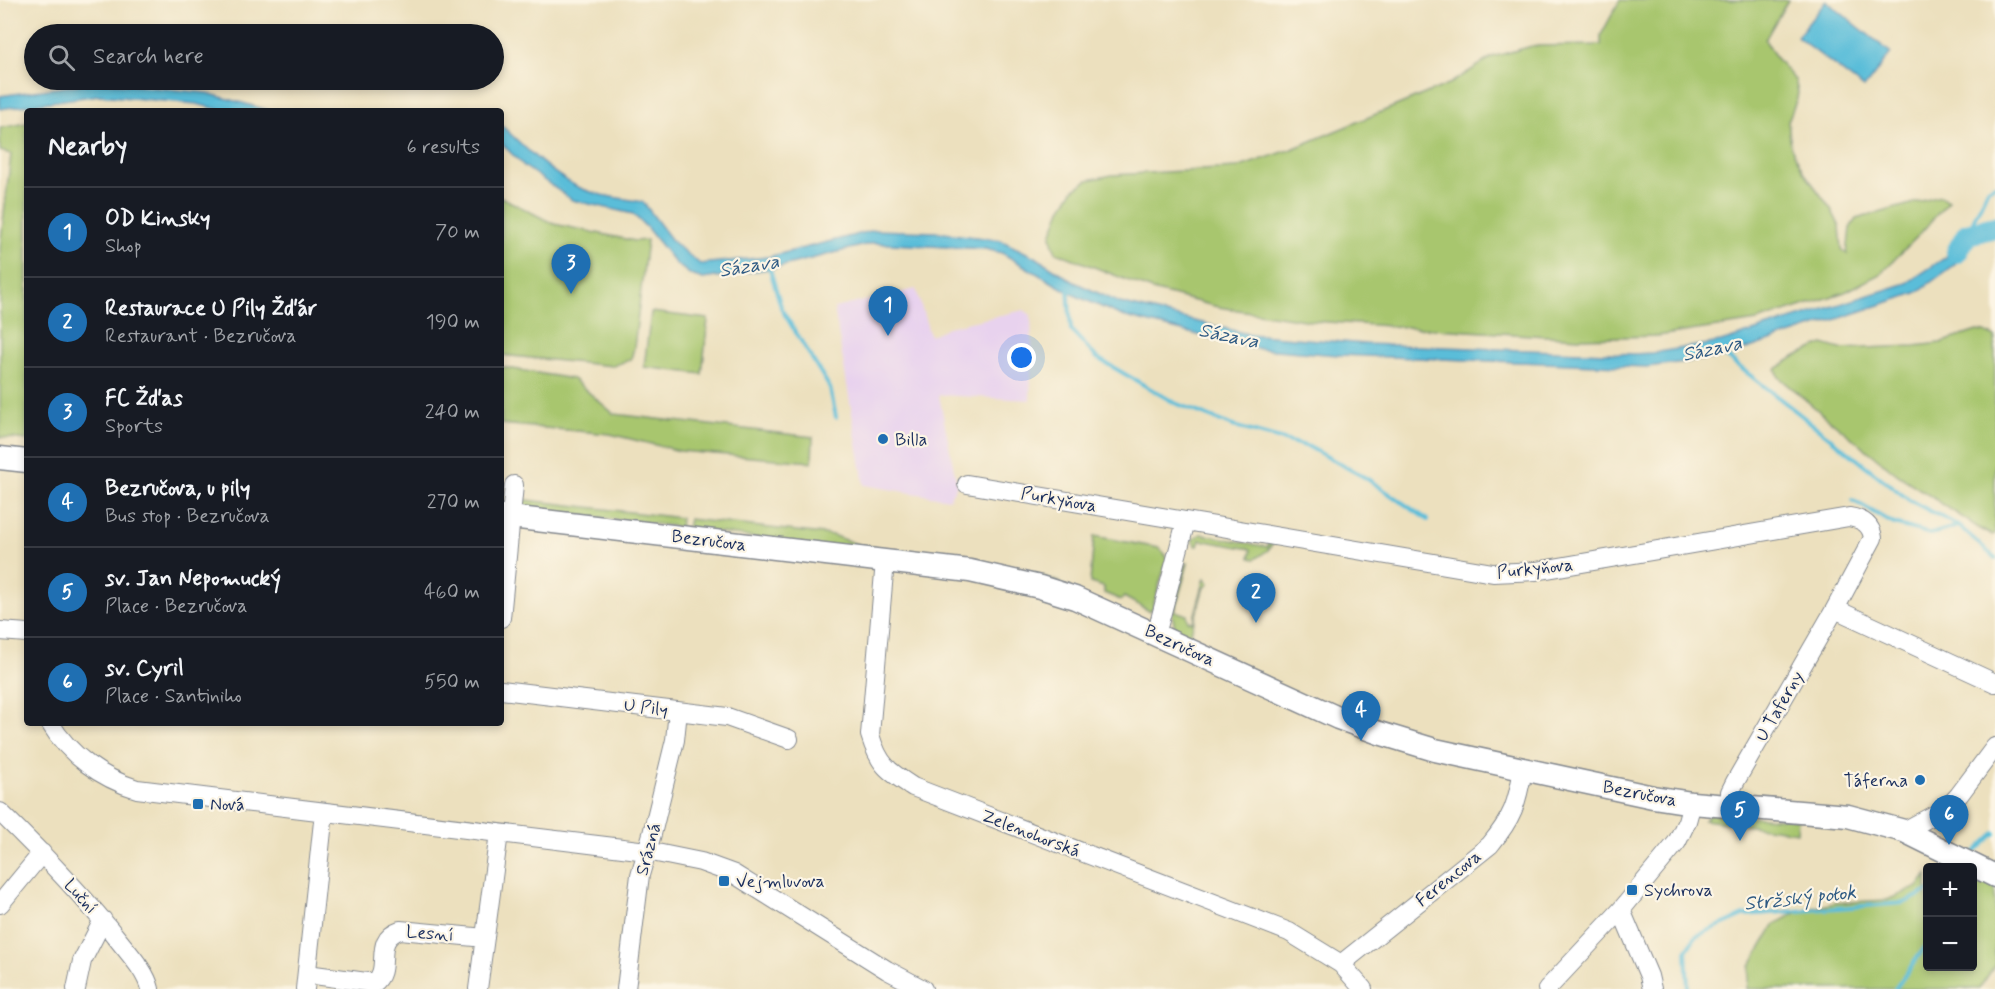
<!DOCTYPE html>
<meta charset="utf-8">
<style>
body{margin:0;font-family:Mynerve,sans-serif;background:#242831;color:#f1f3f6}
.controls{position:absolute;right:18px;bottom:18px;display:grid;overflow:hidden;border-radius:6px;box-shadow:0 3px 9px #0003}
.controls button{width:54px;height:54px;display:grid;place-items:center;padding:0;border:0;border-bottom:2px solid #363941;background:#171b24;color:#f1f3f6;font:30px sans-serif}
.you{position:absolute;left:1022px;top:358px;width:21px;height:21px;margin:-15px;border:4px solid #fff;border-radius:50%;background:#1a73e8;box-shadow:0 0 0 9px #1a73e833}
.badge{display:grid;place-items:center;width:39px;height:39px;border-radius:50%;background:#1f6fb2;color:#fff;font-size:20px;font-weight:700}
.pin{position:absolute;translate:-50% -50px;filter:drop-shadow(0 2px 3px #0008)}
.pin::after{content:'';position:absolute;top:32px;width:21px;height:18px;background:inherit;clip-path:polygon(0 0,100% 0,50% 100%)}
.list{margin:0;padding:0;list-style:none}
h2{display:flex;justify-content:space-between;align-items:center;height:78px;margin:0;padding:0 24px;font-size:26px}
h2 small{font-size:20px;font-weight:400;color:#9ea1a6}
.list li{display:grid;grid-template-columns:39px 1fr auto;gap:18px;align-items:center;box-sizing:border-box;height:90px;padding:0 24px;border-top:2px solid #363941}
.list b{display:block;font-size:22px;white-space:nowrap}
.list p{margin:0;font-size:20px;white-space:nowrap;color:#9ea1a6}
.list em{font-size:20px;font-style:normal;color:#9ea1a6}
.icon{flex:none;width:33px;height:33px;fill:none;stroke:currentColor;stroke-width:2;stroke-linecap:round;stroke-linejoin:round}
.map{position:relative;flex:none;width:1995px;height:989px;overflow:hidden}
.search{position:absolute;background:#171b24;box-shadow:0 3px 9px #0003;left:24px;top:24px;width:480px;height:66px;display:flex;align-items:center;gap:15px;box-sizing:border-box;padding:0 21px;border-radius:33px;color:#9ea1a6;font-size:22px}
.panel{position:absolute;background:#171b24;box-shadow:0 3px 9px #0003;left:24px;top:108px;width:480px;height:618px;border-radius:6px}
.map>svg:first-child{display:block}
.built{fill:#e8d2ee}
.green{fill:#a8c66e;stroke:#627a66;stroke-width:1.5}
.water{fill:#5abdd9;stroke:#3a769c;stroke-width:1.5}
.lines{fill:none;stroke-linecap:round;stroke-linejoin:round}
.stream{stroke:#5abdd9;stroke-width:4}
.river{stroke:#5abdd9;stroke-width:22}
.minor-casing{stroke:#84888e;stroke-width:20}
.major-casing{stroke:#84888e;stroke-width:25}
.minor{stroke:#fff;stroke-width:18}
.major{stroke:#fff;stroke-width:22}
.poi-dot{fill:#1f6fb2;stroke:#fcf5e5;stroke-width:2}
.labels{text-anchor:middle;stroke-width:4.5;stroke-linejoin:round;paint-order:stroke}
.poi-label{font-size:18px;fill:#1b2f5e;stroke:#fcf5e5;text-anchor:start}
.street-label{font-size:18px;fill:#1b2f5e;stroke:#fcf5e5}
.water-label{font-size:20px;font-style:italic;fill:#2e5a83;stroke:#fcf5e5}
</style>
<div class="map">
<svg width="1995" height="989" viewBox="0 0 1995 989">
<rect width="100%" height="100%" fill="#fcf5e5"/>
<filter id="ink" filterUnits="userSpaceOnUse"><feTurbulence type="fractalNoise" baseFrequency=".0167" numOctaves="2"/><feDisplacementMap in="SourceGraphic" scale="12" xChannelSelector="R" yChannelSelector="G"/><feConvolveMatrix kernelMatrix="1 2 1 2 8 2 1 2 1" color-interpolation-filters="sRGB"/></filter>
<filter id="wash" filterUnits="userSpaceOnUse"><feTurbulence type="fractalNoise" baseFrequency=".008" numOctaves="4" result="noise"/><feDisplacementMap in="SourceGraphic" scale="24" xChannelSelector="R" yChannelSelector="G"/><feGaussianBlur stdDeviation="1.35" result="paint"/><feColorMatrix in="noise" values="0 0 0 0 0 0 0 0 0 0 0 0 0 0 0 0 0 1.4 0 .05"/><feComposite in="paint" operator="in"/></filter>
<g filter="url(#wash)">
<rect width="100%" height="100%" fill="#ece0be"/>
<path class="built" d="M916,289L930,336L948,327L1024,310L1031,315L1032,353L1030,400L939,395L957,485L949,499L864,485L834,308Z"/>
<path class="green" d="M1620,0H1788L1765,40L1777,59L1795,80L1798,92L1797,99L1788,121L1791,147L1803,171L1831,209L1840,227L1842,249L1847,254L1850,228L1856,219L1940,196L1949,201L1917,237L1880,274L1845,292L1757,321L1657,336L1580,338L1311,321L1218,307L1152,290L1056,252L1053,246L1051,235L1062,207L1074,189L1088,180L1112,175L1237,168L1292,149L1451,83L1492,57L1532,46L1601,45V35Z
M27,123V440L0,437V247L11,154L0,151V128Z
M501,197L554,224L635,241L647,240L634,348L631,359L613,366L501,355Z
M651,312L708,319L702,374L644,367Z
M1977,331L1985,332L1995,337V534L1991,535L1977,527L1898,475L1821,413L1779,377L1776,369L1796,356L1823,344L1840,349L1915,346L1940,343Z
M501,367L573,379L614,414L813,437L812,462L680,451L610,434L501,424Z
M518,499L681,518L680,527L524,509L519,503Z
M689,519L832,535L859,545L984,563L1033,573L1061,583L687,528Z
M1201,534L1267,547L1269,542L1273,543L1268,550L1255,559L1250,558L1251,549L1200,540L1198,546H1196L1192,540Z
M1094,536L1159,548L1165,554L1167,559L1152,610L1149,611L1124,597L1121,600L1104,593V587L1090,583Z
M1186,563H1188L1175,611L1187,615L1188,621L1193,622L1205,578L1209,583L1203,590L1190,636L1175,628L1172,614Z
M1710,814L1798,819L1797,832L1704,820Z
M1927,875L1928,966H1972L1973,885L1986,880L1995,883V965L1979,989H1747L1750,966L1775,924L1799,911L1835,903L1887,900L1918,887Z"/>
<path class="water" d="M1826,1L1891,53L1864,88L1797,37Z
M98,82L207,93L271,111H224L197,104L99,95L0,109V96Z
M501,125C523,146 547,170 574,185C594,196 621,198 643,202L674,243L700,264L768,257L875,230L936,232L1000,240L1037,258L1074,282L1120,303L1248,334L1366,344L1633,354L1652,353L1721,342L1907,283L1946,257L1962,230L1967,227L1977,225L1973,241L1953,266L1916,293L1722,357L1647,367L1339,355L1251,348L1122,316L1072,294L1002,253L985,249L873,243L775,268L703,279L691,275L675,263L647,228L633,214L572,200L524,166L501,143Z"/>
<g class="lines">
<path class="stream" d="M1969,230L1988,189L1995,185
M769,266L782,310L830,388L836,417
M1068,287L1071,330L1097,358L1175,403L1233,426L1309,447L1366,478L1428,520
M1723,354L1909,500L1959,526L1995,558
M1852,500L1894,524L1931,534L1958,526
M1972,855L1995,833
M1688,989L1686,951L1696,936L1744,915L1904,903L1928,891
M1895,989L1928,943"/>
<path class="river" d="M1957,252L1967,234L1995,227"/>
</g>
</g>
<g filter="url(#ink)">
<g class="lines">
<defs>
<path id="minor" d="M967,484L1186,521
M885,561L870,735C879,765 888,771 913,787L1289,932L1341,964L1363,989
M1835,609L1995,683
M501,618L514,485
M0,631L27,633
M1156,635L1186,521L1493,573L1536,571L1849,517C1862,519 1871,524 1873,538L1835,609L1735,782L1730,792V805
M501,690L727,717L789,739
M50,723C69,755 101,778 137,789L647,851L701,862L734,874L887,970L923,989
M0,812C42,853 84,896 120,942C131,956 146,972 150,989
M1904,831L1947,808L1959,795L1995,747
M0,904L42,853
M1621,910L1649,976L1652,989
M1341,964L1490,845C1513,817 1517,804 1523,769
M307,974L374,983C393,969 371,940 400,930L485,938
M76,989L82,961L103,920
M305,989L324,812
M478,989L499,833
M626,989L640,875L652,834L675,740L678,711
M1547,989L1621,910L1677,842L1687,821L1692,803"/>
<path id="major" d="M0,458L27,461
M501,516L970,571L1040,587L1075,598L1338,718L1379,733L1435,750L1653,797L1692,803L1848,816L1904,831L1995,876"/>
</defs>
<use href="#minor" class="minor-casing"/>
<use href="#major" class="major-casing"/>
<use href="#minor" class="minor"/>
<use href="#major" class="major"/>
</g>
</g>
<g class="poi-dot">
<circle cx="883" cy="439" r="6"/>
<circle cx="1920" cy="780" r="6"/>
<rect x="192" y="798" width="12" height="12" rx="3"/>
<rect x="718" y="875" width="12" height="12" rx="3"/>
<rect x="1626" y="884" width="12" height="12" rx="3"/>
</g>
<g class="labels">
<g class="poi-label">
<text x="895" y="445">Billa</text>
<text x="1908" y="786" text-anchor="end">Táferna</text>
<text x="210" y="810">Nová</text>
<text x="736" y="887">Vejmluvova</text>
<text x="1644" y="896">Sychrova</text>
</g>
<g class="street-label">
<text transform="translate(1059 499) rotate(10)" y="6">Purkyňova</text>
<text transform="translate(709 540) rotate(7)" y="6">Bezručova</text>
<text transform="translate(1535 568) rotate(-6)" y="6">Purkyňova</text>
<text transform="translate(1180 645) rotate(25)" y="6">Bezručova</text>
<text transform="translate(1779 706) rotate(-60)" y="6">U Taferny</text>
<text transform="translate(646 707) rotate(7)" y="6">U Pily</text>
<text transform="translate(1640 793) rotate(11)" y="6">Bezručova</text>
<text transform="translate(1031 833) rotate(21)" y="6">Zelenohorská</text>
<text transform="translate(648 849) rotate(-75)" y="6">Srázná</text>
<text transform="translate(1448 878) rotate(-39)" y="6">Ferencova</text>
<text transform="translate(81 896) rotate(48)" y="6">Luční</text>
<text transform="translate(430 933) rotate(5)" y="6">Lesní</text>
</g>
<g class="water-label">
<text transform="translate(749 265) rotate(-9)" y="7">Sázava</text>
<text transform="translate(1229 335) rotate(12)" y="7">Sázava</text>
<text transform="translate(1712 348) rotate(-12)" y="7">Sázava</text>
<text transform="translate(1800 897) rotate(-6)" y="7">Stržský potok</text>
</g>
</g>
</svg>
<div class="controls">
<button>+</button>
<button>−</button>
</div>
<div class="you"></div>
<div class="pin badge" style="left:888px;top:336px">1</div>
<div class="pin badge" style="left:1256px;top:623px">2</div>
<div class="pin badge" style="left:571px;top:294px">3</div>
<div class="pin badge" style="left:1361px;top:741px">4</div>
<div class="pin badge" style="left:1740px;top:841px">5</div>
<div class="pin badge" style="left:1949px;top:845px">6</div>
<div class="search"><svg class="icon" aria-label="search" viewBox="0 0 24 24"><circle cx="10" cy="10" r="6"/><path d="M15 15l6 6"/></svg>Search here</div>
<section class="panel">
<h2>Nearby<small>6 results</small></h2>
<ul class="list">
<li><span class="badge">1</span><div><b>OD Kinsky</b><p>Shop</p></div><em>70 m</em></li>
<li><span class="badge">2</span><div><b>Restaurace U Pily Žďár</b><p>Restaurant · Bezručova</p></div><em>190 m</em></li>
<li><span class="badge">3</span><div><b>FC Žďas</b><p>Sports</p></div><em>240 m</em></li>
<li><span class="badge">4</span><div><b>Bezručova, u pily</b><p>Bus stop · Bezručova</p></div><em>270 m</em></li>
<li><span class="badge">5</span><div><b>sv. Jan Nepomucký</b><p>Place · Bezručova</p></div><em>460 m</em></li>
<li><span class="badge">6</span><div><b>sv. Cyril</b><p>Place · Santiniho</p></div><em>550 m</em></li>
</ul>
</section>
</div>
